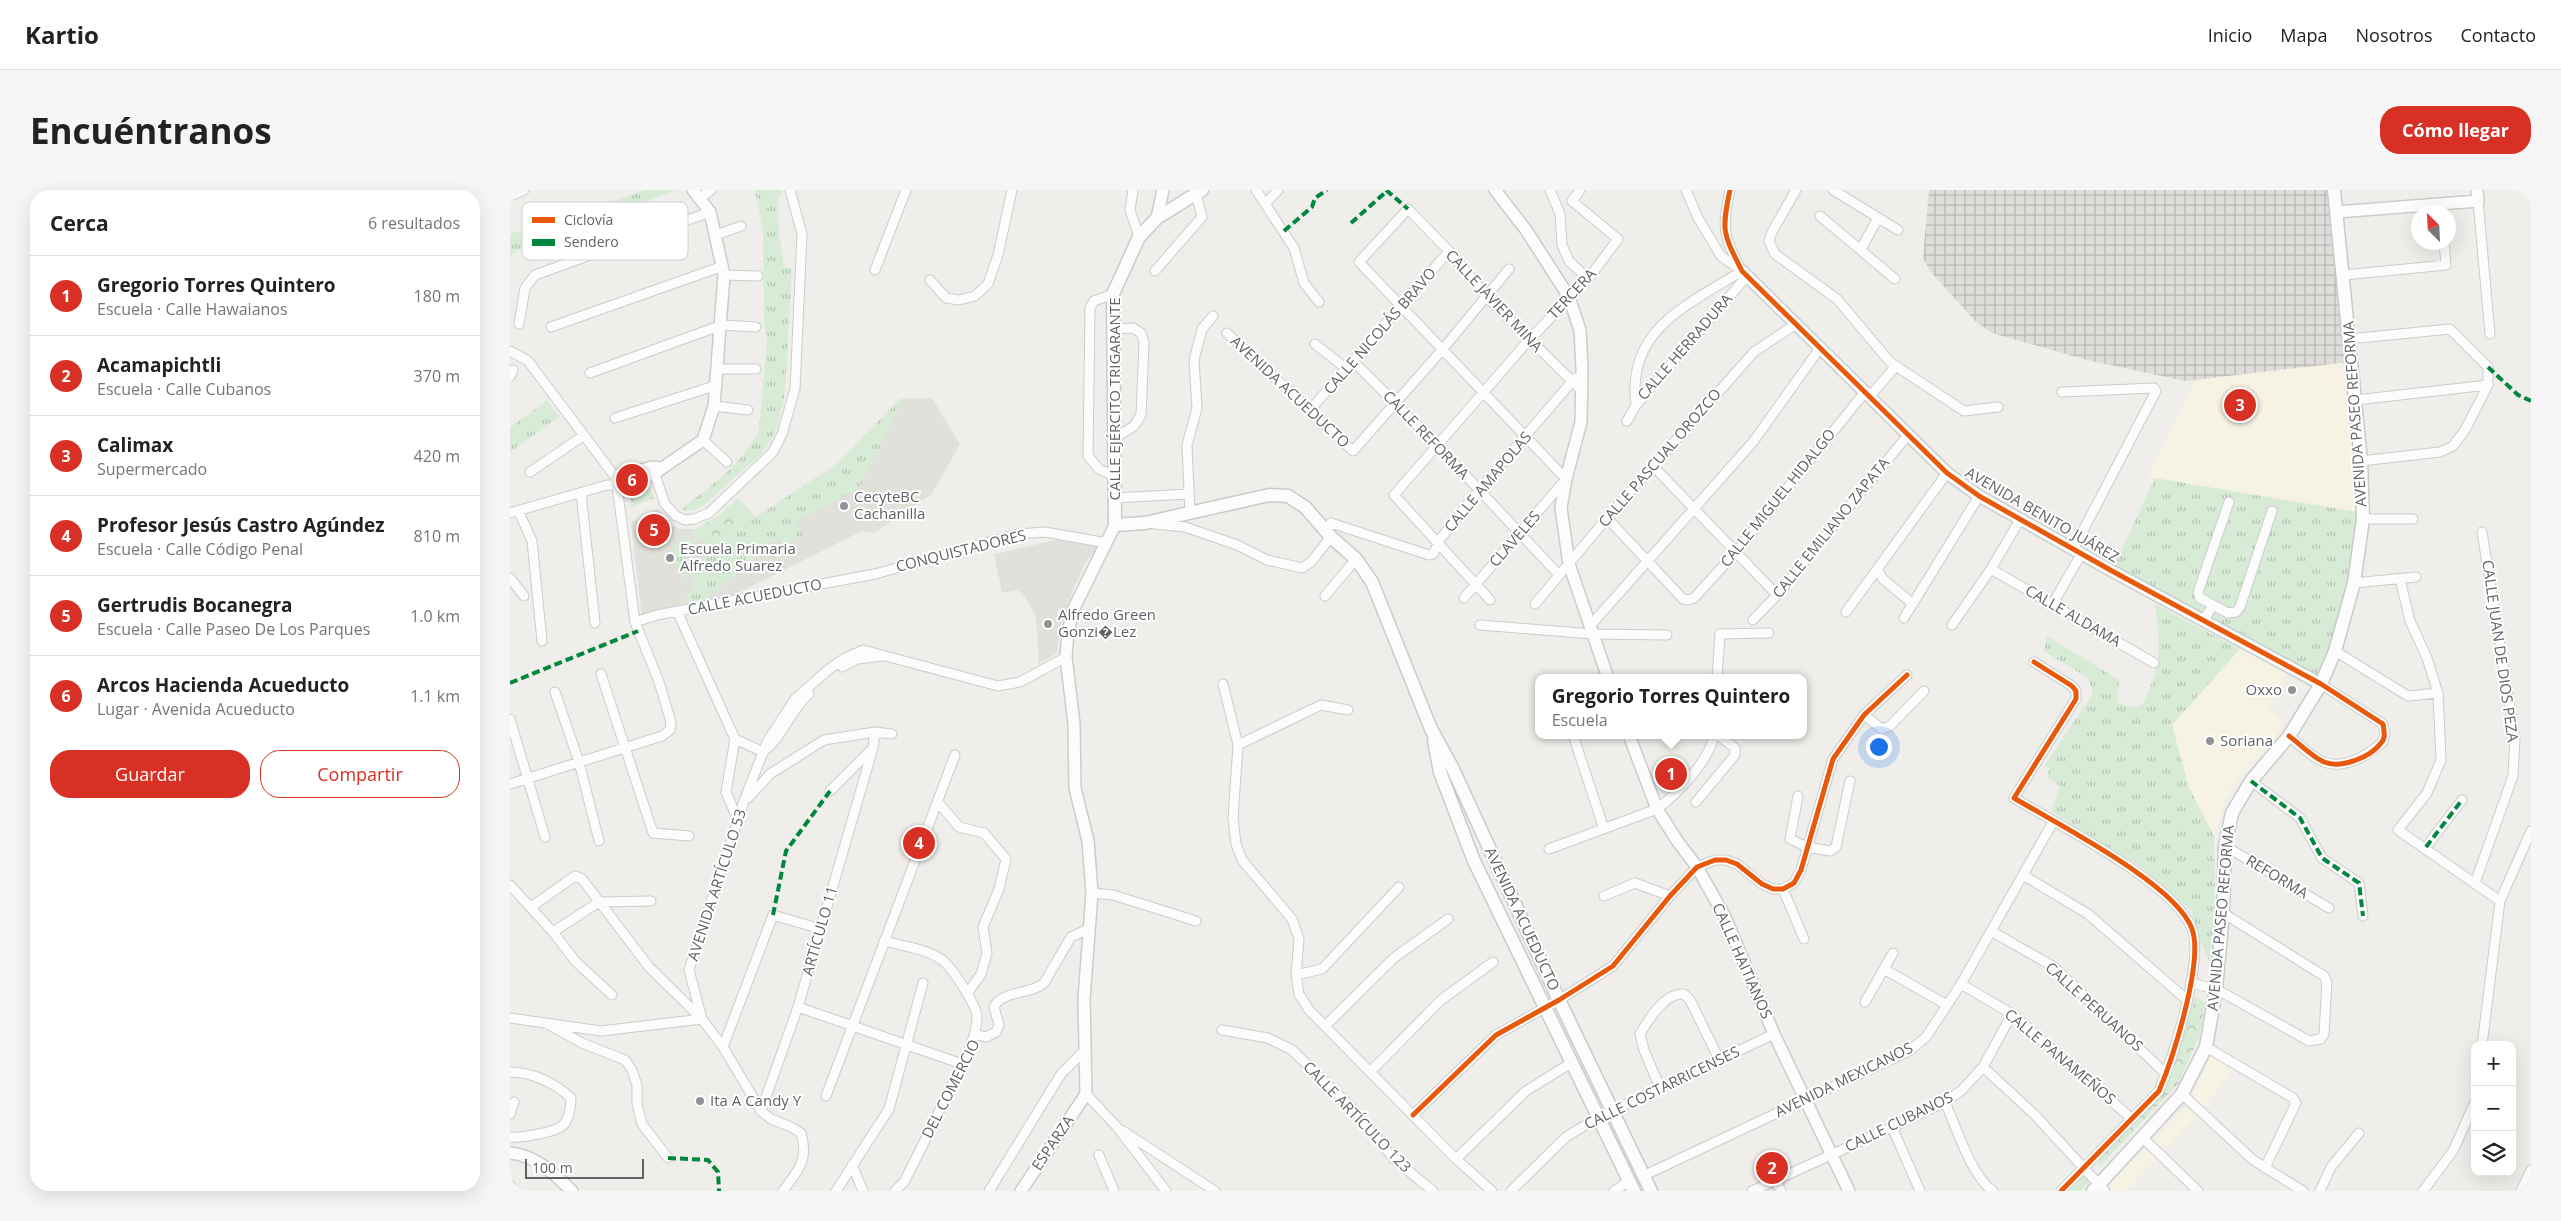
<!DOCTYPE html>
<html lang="es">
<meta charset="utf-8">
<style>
body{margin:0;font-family:"Open Sans",sans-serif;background:#f6f6f6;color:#222}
.controls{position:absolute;right:15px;bottom:15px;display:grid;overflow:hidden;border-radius:10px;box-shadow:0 5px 20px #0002}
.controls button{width:45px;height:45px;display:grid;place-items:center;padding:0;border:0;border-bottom:1px solid #e0e0e0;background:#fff;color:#222;font:25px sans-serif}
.compass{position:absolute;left:1901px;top:15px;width:45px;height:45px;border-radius:50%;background:#fff;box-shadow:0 5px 20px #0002;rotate:336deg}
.scale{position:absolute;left:15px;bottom:12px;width:119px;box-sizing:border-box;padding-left:5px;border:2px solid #5f6368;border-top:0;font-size:14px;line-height:18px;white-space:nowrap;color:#5f6368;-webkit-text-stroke:4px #fff;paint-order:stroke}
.you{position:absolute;left:1368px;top:556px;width:18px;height:18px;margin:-12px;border:4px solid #fff;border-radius:50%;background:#1a73e8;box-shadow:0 0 0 8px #1a73e833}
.badge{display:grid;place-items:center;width:32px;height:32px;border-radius:50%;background:#d93025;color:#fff;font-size:16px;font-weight:700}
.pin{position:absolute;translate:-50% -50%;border:2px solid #fff;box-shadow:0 1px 5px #0006}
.popup{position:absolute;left:1025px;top:484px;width:272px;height:65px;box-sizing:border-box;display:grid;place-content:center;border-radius:10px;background:#fff;filter:drop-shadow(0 1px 4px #0005);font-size:16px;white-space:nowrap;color:#767676}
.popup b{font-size:19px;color:#222}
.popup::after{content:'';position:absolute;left:50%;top:100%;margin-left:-10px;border:10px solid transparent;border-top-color:#fff}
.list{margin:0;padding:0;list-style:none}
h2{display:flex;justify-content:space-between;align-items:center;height:65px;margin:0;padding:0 20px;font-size:21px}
h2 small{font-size:16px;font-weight:400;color:#767676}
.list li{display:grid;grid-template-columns:32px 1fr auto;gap:15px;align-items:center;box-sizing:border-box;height:80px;padding:0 20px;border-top:1px solid #e0e0e0}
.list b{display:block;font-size:19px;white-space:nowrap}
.list p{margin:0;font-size:16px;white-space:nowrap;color:#767676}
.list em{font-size:16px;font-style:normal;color:#767676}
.actions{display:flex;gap:10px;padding:15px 20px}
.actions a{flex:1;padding:11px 0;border:1px solid #d93025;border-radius:20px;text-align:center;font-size:18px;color:#d93025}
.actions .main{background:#d93025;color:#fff}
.icon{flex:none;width:28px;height:28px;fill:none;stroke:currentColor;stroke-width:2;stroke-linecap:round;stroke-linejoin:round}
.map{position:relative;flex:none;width:2021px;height:1001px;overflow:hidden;border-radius:20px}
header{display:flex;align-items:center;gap:30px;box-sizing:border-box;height:70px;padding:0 25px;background:#fff;border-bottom:1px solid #e0e0e0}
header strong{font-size:24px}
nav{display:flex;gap:28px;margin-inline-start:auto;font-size:18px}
.intro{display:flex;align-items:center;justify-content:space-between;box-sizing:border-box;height:120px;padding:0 30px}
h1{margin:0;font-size:35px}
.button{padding:12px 22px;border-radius:20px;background:#d93025;color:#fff;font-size:18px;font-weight:700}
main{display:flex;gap:30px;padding:0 30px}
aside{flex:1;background:#fff;border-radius:20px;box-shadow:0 5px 20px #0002}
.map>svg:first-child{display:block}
.commercial{fill:#f7f3e4}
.industrial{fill:url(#industrial-grid)}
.education{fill:#e2e0da}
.grass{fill:url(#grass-tufts)}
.forest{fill:url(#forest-crowns)}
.garden{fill:#d8ebd6}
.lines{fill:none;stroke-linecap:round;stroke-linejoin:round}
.minor-casing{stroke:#cbcccc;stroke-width:11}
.tertiary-casing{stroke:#cbcccc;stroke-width:14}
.secondary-casing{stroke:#cacacb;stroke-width:15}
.minor{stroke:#fdfcfc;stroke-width:9}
.tertiary{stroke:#fdfcfc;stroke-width:11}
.secondary{stroke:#fdfcfc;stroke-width:12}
.quiet{stroke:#00873e;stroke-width:4;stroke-dasharray:8 4;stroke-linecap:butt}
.cycleway-casing{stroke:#fff;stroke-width:8}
.cycleway{stroke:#e8590c;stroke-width:5}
.poi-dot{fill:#919496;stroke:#fff;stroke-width:2}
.labels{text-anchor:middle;stroke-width:4;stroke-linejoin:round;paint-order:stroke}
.street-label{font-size:15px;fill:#5f6368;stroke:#fff}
.poi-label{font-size:15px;fill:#5f6368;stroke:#fff;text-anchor:start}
.key{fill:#fff;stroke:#cfd0d2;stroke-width:1}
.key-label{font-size:14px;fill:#5f6368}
</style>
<header>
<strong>Kartio</strong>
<nav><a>Inicio</a><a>Mapa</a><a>Nosotros</a><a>Contacto</a></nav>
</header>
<div class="intro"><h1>Encuéntranos</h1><a class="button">Cómo llegar</a></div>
<main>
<aside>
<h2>Cerca<small>6 resultados</small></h2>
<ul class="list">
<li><span class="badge">1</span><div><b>Gregorio Torres Quintero</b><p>Escuela · Calle Hawaianos</p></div><em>180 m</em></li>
<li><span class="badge">2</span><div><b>Acamapichtli</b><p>Escuela · Calle Cubanos</p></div><em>370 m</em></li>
<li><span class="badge">3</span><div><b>Calimax</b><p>Supermercado</p></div><em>420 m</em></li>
<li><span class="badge">4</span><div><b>Profesor Jesús Castro Agúndez</b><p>Escuela · Calle Código Penal</p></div><em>810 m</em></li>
<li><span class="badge">5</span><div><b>Gertrudis Bocanegra</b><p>Escuela · Calle Paseo De Los Parques</p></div><em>1.0 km</em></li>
<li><span class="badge">6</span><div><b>Arcos Hacienda Acueducto</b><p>Lugar · Avenida Acueducto</p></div><em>1.1 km</em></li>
</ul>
<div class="actions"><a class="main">Guardar</a><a>Compartir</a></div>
</aside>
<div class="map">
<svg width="2021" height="1001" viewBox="0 0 2021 1001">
<defs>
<pattern id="industrial-grid" width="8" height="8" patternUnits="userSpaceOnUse" patternTransform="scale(1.25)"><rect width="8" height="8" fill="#dfddda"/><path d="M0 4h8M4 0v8" fill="none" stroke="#b8b7b5"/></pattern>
<pattern id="grass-tufts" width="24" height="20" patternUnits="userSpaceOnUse" patternTransform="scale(1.25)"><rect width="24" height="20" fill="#d8ebd6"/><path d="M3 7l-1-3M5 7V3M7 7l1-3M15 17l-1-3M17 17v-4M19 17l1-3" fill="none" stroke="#b2c2b1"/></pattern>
<pattern id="forest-crowns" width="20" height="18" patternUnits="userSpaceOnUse" patternTransform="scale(1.25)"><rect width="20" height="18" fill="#d8ebd6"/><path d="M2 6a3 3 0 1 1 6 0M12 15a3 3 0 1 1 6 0" fill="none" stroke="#b2c2b1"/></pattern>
</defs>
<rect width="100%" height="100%" fill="#efeeea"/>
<path class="commercial" d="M1839,172L1848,322L1638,287L1686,189Z
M1730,459L1776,484L1758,518L1774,532L1766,546L1720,599L1704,646L1679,598L1662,535Z
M1703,861L1726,876L1691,922L1616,1001H1593L1680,913Z"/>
<path class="industrial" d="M1419,0H1822L1839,172L1675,191L1577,170L1482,143L1466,132L1420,81L1413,68Z"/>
<path class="education" d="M422,208L450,254L422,304L364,343L352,341L206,414L167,421L173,413L132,428L121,332L148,319L162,335L170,339H185L205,360L246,327L327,274L390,209Z
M551,349L589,355L576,372L563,400L550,438L547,463L529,474L526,427L515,407L510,402L506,400L492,403L484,364Z"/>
<path class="grass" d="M136,0H166L7,60L0,66V44Z
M245,0H271L273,4L268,7L269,43L274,78H282L275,203L268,234L262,249L249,266L197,312C189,319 181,323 171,319C200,296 234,274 249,239L257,151L254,132L253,42Z
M390,209H393L351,295L344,301L286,331L293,346L274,356L270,349L242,364L245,370L194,409L173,414L183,396L184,376L246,327L327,274Z
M37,210L49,227L0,262V238Z
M1645,288L1853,323L1844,393L1811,494L1602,381Z
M180,339H185L192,347L173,363L178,370L174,395L162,365L163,356L175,347L177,345L180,350L185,347Z
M1645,414L1730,459L1662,535L1679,598L1704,646L1705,714L1699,771L1688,746L1682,721L1629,676L1541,621L1550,596L1536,587L1540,579L1535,575L1583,503L1578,488L1534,461L1537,446L1609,490L1607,512L1622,518L1632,515C1653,475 1650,457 1645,414Z"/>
<path class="forest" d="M140,296L144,308L120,318L121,307Z
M228,308L246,327L204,360L185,339L207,327Z
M1685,807L1695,813L1690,845L1668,894L1589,977L1587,972L1660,891Z
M1576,983L1580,991L1570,1001H1560Z"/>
<path class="garden" d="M228,311L238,321L232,327L222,317Z
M148,325L154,337L131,349L125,336Z"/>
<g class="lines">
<defs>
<path id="minor" d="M623,0L620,20L629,47
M746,0L784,58L794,93L809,112
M1040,0L1050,24L1052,55L1059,71L1078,89
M1176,0L1188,28L1211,66L1232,81
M1220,0C1212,39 1213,43 1230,78
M1286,0L1262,42L1259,51L1265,64L1327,109L1380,172L1454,221L1488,217
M1323,0L1388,40
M0,6L14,0
M190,8L201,0
M1968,11L1980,144
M756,13L768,0
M1310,26L1385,89
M206,45L231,36
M1351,59L1368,28
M365,80L396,0
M645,81L692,27L686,4
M214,85L248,86
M1834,85L1936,75L1934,52
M420,90L436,108L449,110L465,106L478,94L488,65L502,0
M603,104L584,111L580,118L578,266L589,279L604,286
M9,134L15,98L25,85L200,22
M41,137L213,76
M603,139L623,138L631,143L634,152L631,225L624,236L603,249
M717,143L843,261L932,160L999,79
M1839,149L1940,139L1978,177V195L1955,240L1943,256L1930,262L1851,271
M805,154L838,180
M0,161L18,171L106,288L125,432L149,492L161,532L160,540L152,546L0,594
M844,172L928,256L1049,385
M208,179H246
M80,183L212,135L246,137
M0,187L3,180
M1552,202L1644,198L1646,201L1564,358
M1360,206L1386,176
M1846,210L1978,195
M1126,215C1116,139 1178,115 1232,81
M204,216L238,220
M800,220L939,61
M105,228L207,195
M1117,231L1126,215L1237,86
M193,250L217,272
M1143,276L1267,405
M143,279L155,314L166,326L175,330L184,329L199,323L263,262L272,244L285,199L292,44L280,0
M20,282L73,246
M71,303L85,433
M604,308L679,304
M8,320L22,351L32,451
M0,323L97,295H107
M680,324L677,255L687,218L684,170L692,139L703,126
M1097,328L1173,409L1178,410L1184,408L1226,362L1355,202
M1853,329H1903
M644,334L675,337L727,355L757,370L792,378L801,372L821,347
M815,339L821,333L919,365L923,364L931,348L969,300L1065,188
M1367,379L1373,389L1403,414
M1481,379L1644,473
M0,388L14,406
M1890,389L1900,431L1917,468L1928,503L1931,570L1917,603L1888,640L1990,711
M1844,393L1906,387
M815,406L846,369
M954,408L1056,289L849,72L898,19L939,61L977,107L1072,201
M980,410L884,305L1019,150L1078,89L1108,49L1062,11L1070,0
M1543,413L1572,363
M1025,414L1097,328L1244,162L1286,134
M1703,415L1718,423L1726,422L1730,417L1762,321
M167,421L225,549L253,562
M1336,422L1437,283
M1394,428L1469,306
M1243,430L1267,405L1398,245
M1694,430L1703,415L1690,408L1688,402L1719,312
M125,432L147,425L365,384L508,344L535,342L597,353
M970,435L1083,444L1157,445
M1442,435L1481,379L1511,328
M1080,436L1243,252L1310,158
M1825,461L1898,506L1928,503
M1524,472L1562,496L1566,501V509L1504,608C1547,634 1666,694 1682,739C1694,771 1663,868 1649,901L1551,1001
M332,477L347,469L372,466
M91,484L143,643L179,646
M1207,488L1210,444L1259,443
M713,494L728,555L723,628L726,654L732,670L782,729L789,749L786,785L789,804L799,820L946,969L982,1001
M45,502L69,572L89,651
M1354,525L1372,539L1380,536L1414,501
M0,529L35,647
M1063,545L1094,639
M1779,546C1789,554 1802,568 1814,572C1834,580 1858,565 1873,552L1875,544L1873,534L1811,494
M225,549L216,602L229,633
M728,555L811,515L838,520
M253,562C273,547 280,520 299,504
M1741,591L1790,628L1812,668L1849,693L1853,726
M320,601L363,558
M1288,606L1280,649L1297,657L1320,661L1326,657L1340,591
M238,608L260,584L314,550L365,542L382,544
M428,612L449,637L474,643L496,669L489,699L473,737L477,763L471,784L457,804
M1186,612L1225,565V558L1208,545
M1715,656L1819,718
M1916,657L1952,610
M1039,659L1147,619C1167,604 1200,570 1204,545
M1513,685L1578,724L1677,810
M1965,693L2003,586L2005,549L1972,342
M0,695L43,742L66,772L102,805
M1273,699L1294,749
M582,703L603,705L686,731
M1094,706L1125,693L1160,706
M21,717L65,686L72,689L139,777L192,829L213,857L251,921L261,929L281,937L291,943C299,971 288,980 273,1001
M1481,741L1544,777L1656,884
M43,742L89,712L141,711
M374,751C393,756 417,759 432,770C442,777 468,817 467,828C466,853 450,877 440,899C425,930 410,961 394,992L385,1001
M1374,779L1437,815
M786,785L812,779L889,697
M1680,793L1706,799L1799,851L1811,849L1814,844L1817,792L1814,786L1713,723
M1451,794L1502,824L1621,928
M1355,812L1383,763
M288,817L452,874
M0,828L91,841L192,829
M192,829L179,780L234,611L257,552L285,509L318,480L335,468L353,460L488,496L510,492L556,467
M36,833L72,853L115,870L122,880L127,895V914L132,934L158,968
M815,836L885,767L938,729
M712,840L758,848L782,860L843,919L884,969L923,1001
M465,844L476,847L486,842L489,835L484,817C492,800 521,805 534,793L561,747L578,739
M1972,855L1990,711L2021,641
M213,857L263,725L311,739
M1696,857L1783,908L1786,913L1755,978
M1473,877L1524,924L1595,1001
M861,881L931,810L983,772
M0,882C22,882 45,893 61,908C60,935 53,940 28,944C18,946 10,948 0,947
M1150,898L1134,860L1130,844C1139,829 1155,802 1174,804L1180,810L1209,869
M576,904L607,937L656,1001
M1672,904L1743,970L1793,1001
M316,906L445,565
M1435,912C1446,936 1461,986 1483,1001
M251,921L288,817L363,558L365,542
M0,924L4,912
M903,925L986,845L1049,810L1103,776L1160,706L1187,677L1205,670H1216L1227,674L1252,694L1263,699H1273L1284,693L1291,680L1323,569L1354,525L1397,485
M1382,937L1410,1001
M613,941L705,1001
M1633,948L1688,1001
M589,965L604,1001
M946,969L1016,901L1061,873
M342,975L353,1001
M1133,986L1399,861L1416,847L1451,794L1543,632
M1265,990L1271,1001
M0,995L3,1001
M326,1001L379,919L413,793
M479,1001L551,884L575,860
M1001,1001L1056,947L1087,928L1264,844
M1104,1001L1119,991
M1242,1001L1382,937L1435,912L1452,900L1473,877L1502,824
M1810,1001L1821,977L1849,943
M1913,1001L1943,961L1965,912
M2011,1001L2021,980"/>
<path id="tertiary" d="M985,0L1016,40L1059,107L1070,140L1072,178L1071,232L1056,289L1051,318L1059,374L1098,488
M1827,22L1968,11L1967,0
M647,28L653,0
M1232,81L1437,283L1469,306L1602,381L1811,494
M106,288L142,277L150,278
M107,295H114L145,283L193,250L204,216L214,85L200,22L183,0
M1119,545L1147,619L1168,652L1187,677L1215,727L1264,844L1339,1001
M0,963C27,966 43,983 62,1001
M511,1001L576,904L574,809L582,703L578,651L565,598L564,534L556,467L558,442L564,418L605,335"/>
<path id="secondary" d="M692,0L647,28L629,47L603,104L605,335L635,333L759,305L778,306L795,317L821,347L846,369L862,392L921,539L942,577L1049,810L1141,1001
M924,551L930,582L964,671L1124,1001
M1583,1001L1672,904L1696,857L1706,799L1713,723L1715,656L1722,623L1741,591L1779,546L1811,494L1825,461L1844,393L1853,329L1851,271L1824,0"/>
</defs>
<use href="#minor" class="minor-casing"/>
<use href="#tertiary" class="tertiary-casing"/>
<use href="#secondary" class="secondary-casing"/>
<use href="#minor" class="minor"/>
<use href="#tertiary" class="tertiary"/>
<use href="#secondary" class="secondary"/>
<path class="quiet" d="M876,0L898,19
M841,33L877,1
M774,41L802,17L805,8L817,0
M1978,177L2008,205L2021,211
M0,493L128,441
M1741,591L1790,628L1812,668L1849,693L1853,726
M1916,657L1952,610
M263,725L276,661L320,601
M158,968L198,970L208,982L209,1001"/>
<defs>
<path id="cycleway" d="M1220,0C1211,42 1213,43 1232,81L1437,283L1469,306L1602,381L1811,494L1873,534C1874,541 1876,548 1871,553C1861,567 1831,579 1814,572C1802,567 1790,554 1779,546
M1524,472L1562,496L1566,501V509L1504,608C1547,634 1666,694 1682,739C1694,771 1663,868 1649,901L1551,1001
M903,925L986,845L1049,810L1103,776L1160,706L1187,677L1205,670H1216L1227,674L1252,694L1263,699H1273L1284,693L1291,680L1323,569L1354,525L1397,485"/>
</defs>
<use href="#cycleway" class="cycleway-casing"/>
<use href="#cycleway" class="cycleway"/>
</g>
<g class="poi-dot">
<circle cx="334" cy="316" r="5"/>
<circle cx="160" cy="368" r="5"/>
<circle cx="538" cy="434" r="5"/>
<circle cx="1782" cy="500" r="5"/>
<circle cx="1700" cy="551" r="5"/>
<circle cx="190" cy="911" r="5"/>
</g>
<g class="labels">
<g class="street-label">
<text transform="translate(1062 104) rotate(-47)" y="5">TERCERA</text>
<text transform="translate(984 111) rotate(47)" y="5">CALLE JAVIER MINA</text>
<text transform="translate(870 141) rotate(-49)" y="5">CALLE NICOLÁS BRAVO</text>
<text transform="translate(1175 157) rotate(-49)" y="5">CALLE HERRADURA</text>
<text transform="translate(780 202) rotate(43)" y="5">AVENIDA ACUEDUCTO</text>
<text transform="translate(605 209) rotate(-90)" y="5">CALLE EJÉRCITO TRIGARANTE</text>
<text transform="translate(1845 224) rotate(-94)" y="5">AVENIDA PASEO REFORMA</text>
<text transform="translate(916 245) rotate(46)" y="5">CALLE REFORMA</text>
<text transform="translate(1150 268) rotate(-49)" y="5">CALLE PASCUAL OROZCO</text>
<text transform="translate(978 292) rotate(-50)" y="5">CALLE AMAPOLAS</text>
<text transform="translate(1268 308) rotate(-51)" y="5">CALLE MIGUEL HIDALGO</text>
<text transform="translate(1532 325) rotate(30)" y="5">AVENIDA BENITO JUÁREZ</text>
<text transform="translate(1321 338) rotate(-51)" y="5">CALLE EMILIANO ZAPATA</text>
<text transform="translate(1005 349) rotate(-49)" y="5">CLAVELES</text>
<text transform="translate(451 361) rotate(-14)" y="5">CONQUISTADORES</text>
<text transform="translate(245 407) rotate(-11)" y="5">CALLE ACUEDUCTO</text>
<text transform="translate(1563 426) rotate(30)" y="5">CALLE ALDAMA</text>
<text transform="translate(1990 461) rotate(82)" y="5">CALLE JUAN DE DIOS PEZA</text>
<text transform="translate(1767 687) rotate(31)" y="5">REFORMA</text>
<text transform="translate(207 695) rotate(-72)" y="5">AVENIDA ARTÍCULO 53</text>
<text transform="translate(1711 728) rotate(-85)" y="5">AVENIDA PASEO REFORMA</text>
<text transform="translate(1012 729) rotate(65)" y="5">AVENIDA ACUEDUCTO</text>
<text transform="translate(310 741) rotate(-74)" y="5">ARTÍCULO 11</text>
<text transform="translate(1232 771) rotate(66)" y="5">CALLE HAITIANOS</text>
<text transform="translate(1584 817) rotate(42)" y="5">CALLE PERUANOS</text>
<text transform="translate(1550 867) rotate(40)" y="5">CALLE PANAMEÑOS</text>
<text transform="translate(1334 890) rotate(-26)" y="5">AVENIDA MEXICANOS</text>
<text transform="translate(1152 898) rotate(-26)" y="5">CALLE COSTARRICENSES</text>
<text transform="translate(441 899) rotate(-63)" y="5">DEL COMERCIO</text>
<text transform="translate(847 927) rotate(46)" y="5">CALLE ARTÍCULO 123</text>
<text transform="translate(1389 932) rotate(-26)" y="5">CALLE CUBANOS</text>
<text transform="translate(543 953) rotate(-56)" y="5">ESPARZA</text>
</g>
<g class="poi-label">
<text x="344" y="312">CecyteBC<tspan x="344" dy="17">Cachanilla</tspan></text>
<text x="170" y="364">Escuela Primaria<tspan x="170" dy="17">Alfredo Suarez</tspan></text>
<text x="548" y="430">Alfredo Green<tspan x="548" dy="17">Gonzi�Lez</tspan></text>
<text x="1772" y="505" text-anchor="end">Oxxo</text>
<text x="1710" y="556">Soriana</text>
<text x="200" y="916">Ita A Candy Y</text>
</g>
</g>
<rect x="12" y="12" width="166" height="58" rx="8" class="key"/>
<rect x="22" y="27" width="23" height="6" fill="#e8590c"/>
<rect x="22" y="49" width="23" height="7" fill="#00873e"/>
<g class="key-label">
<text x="54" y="35">Ciclovía</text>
<text x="54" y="57">Sendero</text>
</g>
</svg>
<div class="controls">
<button>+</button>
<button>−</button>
<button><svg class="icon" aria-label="layers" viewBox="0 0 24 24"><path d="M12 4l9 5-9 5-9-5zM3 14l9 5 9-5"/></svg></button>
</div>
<svg class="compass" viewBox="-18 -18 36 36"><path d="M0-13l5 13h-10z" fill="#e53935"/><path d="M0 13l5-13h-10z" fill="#767676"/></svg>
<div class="scale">100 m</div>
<div class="you"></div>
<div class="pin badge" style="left:1161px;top:584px">1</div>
<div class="popup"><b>Gregorio Torres Quintero</b>Escuela</div>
<div class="pin badge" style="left:1262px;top:978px">2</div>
<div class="pin badge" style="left:1730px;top:215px">3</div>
<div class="pin badge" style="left:409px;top:653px">4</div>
<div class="pin badge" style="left:144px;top:340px">5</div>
<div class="pin badge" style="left:122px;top:290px">6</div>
</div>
</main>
